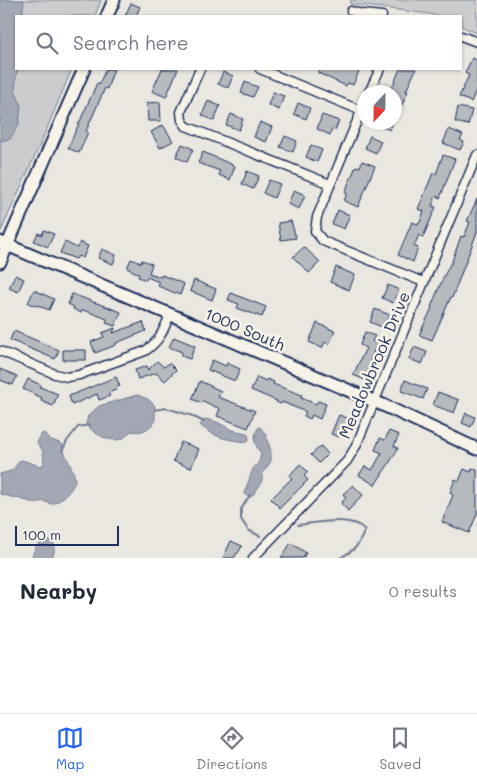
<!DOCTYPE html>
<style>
body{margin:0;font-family:Mali,sans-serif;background:#f6f6f7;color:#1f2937}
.compass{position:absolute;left:357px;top:85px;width:45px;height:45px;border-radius:50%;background:#fff;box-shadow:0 1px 4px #0004;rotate:202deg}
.scale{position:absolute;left:15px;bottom:12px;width:104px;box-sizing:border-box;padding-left:5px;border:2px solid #1b2f5e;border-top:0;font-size:14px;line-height:18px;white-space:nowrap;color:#1b2f5e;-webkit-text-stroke:4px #f7f3e8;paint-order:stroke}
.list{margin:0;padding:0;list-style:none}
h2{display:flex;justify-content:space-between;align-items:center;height:65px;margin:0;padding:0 20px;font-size:21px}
h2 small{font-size:16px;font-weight:400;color:#747a83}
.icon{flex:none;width:28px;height:28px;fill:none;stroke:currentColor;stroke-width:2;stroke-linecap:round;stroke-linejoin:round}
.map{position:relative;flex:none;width:477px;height:558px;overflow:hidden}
.search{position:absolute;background:#fff;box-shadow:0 1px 4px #0004;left:15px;right:15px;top:15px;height:55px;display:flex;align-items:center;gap:12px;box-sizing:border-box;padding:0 18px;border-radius:0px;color:#747a83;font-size:19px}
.sheet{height:155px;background:#fff}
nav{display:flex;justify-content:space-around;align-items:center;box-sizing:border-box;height:70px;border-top:1px solid #e0e1e3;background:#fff;font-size:14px;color:#747a83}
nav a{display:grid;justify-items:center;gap:2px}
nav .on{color:#2563eb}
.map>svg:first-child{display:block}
.green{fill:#cbcccd;stroke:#737e96}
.water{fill:#a3a8b4;stroke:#6d7892}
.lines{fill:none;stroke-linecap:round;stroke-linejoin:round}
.stream{stroke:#6d7892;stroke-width:2}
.building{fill:#b6babf;stroke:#1b2f5e}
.street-casing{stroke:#1b2f5e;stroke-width:11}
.secondary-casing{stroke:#1b2f5e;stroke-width:15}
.street{stroke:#f7f3e8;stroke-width:8}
.secondary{stroke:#f7f3e8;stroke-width:11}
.labels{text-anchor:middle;stroke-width:5;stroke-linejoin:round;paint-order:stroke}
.street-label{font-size:16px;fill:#1b2f5e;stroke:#f7f3e8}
</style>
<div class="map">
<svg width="477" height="558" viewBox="0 0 477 558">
<rect width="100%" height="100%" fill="#eae7e0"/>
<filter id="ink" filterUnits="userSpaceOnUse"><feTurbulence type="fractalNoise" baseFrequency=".02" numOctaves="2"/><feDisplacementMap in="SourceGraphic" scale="10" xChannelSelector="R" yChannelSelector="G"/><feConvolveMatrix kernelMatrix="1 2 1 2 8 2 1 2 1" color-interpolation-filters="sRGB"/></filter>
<g filter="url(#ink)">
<path class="green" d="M0,0H101L95,16H16V69H72L42,140L1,231Z
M351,0H477V33L461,26V16H436L430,14L350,4Z"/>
<path class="water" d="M0,0H24L22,16H16V69H18L16,75L15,91L21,105L19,124L10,139L0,141Z
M137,395L148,399L155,406V422C146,430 143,433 131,431C128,433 125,438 122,439C109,443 93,433 86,424L88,416L99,406Z
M205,419L217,422L232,430L247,433L249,438L248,442C228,440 215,438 200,425Z
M260,427L266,435L271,452V461L263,473L261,484L251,497L244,494L253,469L259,462L261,454C255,443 252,441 258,428Z
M43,433L47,435L49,439L62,444C64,455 74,470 75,479C75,483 73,486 70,490C65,497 60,501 52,504L43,501L35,503L0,494V474C11,471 13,472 19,461L22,460L40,466L44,464L43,451L37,443L40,436Z
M50,540L54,543V553L51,558H32C34,547 39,541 50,540Z"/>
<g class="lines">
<path class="stream" d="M155,410L166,408L190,415L204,422
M62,451L67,441L78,427L89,425
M250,495L241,509V519L248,530L260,536
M298,525C316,523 352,515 365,530C358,547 356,549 340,558"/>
</g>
<path class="building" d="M131,3L140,7L136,16H125Z
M472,58L477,60V88L471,102L459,97L469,75L465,73Z
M106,69H114L107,89L105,88L86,131L88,132L79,153L68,148L97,83L99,84Z
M162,69H178L166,97L152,91Z
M320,69H353L359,71L353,85L348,83L346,86L318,73Z
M400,69H416L406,91H408L402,105L394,102V92H390Z
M223,72L233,76L228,88L218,84Z
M245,82L258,87L253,97L241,93Z
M273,92L284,96L279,110L268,105Z
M208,101L220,106L214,121L202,115Z
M160,102L161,121H148L147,103Z
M298,103L310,108L306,119L294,114Z
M458,107L472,110L468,125L455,122Z
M231,114L243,119L239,130L226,125Z
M322,115L339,121L335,130L332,129L330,135L317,129Z
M260,122L272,127L266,142L254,137Z
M371,122H393L390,130Z
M163,125L173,141L160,148L151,132Z
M449,129L463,135L460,140L464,142L460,150L443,143Z
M285,136L297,141L293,152L280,147Z
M370,136L381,141L376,153L365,148Z
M182,144L193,149L187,162L176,157Z
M311,145L322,150L317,162L306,157Z
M203,152L235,166L230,180L219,175L220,171L198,163Z
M443,155L455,159L440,198L436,196L432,206L436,207L423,237L419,235L414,246L418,248L413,262L398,255L412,222L418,224L420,222L424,211L418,209L433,173L436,174Z
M362,161L375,166L358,207L344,201L347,193L345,192L356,166L360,167Z
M247,171L259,176L253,189L242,184Z
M269,180L280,184L274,198L263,193Z
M294,190L305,195L299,209L288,204Z
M477,199V232L452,298L451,297L432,340L419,335L432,308L431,307L443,278L450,264H451L461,236L464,237L470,222L467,221Z
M338,210L350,215L344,229L332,224Z
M291,221L296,238L281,240L278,223Z
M44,230L54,234L48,247L34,241L38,233L42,235Z
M65,242L77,248L80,242L88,246L83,258L78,256L76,259L60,253Z
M304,247L320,262L309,273L293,257Z
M102,249L116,255L113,264L98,258Z
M131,259L141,263L142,260L152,264L149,273L161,277L162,275L184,284L180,295L158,286L159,282L147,277L146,280L138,277L139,274L127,268Z
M336,267L355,275L349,290L330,282Z
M15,275L24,279L18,292L9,288Z
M194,280L216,289L212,300L190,291Z
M388,285L399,290L393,303L382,298Z
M34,290L54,299L49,310L37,305L36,306L28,303Z
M231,293L266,307L262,317L237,308L239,304L228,300Z
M72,294L121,312L115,326L106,323L107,319L89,312L82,310L81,313L73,309L74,307L68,304Z
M375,309L390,315L384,328L370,322Z
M143,322L146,331L116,343V345L95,353L91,342L104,337L102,333L115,328L113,333Z
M317,323L335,331L329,344L325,342L322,348L309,342Z
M14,331L59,350L55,359L10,340Z
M365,332L375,336L372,341L377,344L370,360L373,361L365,380L353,375L366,348L360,345Z
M174,337L195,346L190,359L181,356L182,352L169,347Z
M414,347L427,352L422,364L409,359Z
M63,350H86V360H63Z
M212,360L226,366L227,363L240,369L235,381L208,370Z
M157,361L164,367L169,363L176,370L165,381L156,373L138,379L135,370L147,366L148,370Z
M0,369L17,376L13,385L0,380Z
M116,377L120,386L115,388L116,390L108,393L110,396L99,400L97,394L72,405L69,396Z
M257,377L266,381L267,379L274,382L273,384L302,395L301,398L316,404L318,401L326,404L320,419L312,415L310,419L304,416L306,412L282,402L281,404L276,402L277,401L251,390Z
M28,379L41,385L40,387L58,394L53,406L41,401L42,398L23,389Z
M405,380L427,389L423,399L401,391Z
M200,381L221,391L218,397L255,411L248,428L217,416L220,409L203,401L202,403L192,399Z
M438,392L459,400L454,413L433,405Z
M466,413L475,417L471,427L462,423Z
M339,415L350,419L344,432L341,430L339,437L331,434Z
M389,431L399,435L394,446L398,448L395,454L375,485L359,475L365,466L372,470L382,453L375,450L380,438L385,440Z
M181,442L199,449L191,468L173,461Z
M321,446L328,454L319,463L311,455Z
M300,464L308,472L304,476L308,480L280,508L271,499L292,478L289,476Z
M472,468L477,470V514L469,533L442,522L453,495L450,493L455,479L459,481L464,469L471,472Z
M353,485L363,495L348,511L341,503L346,498L343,494Z
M231,541L242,546L238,553H237L234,558H223Z
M291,543L306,553L303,558H281Z"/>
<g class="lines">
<defs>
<path id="street" d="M351,11L362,14L382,16
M461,36L477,42
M200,69L181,112L182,120L186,126L330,184
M260,69L362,111
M369,92L380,69
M364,104L317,217L315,231L323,241L423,282
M0,351L55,374L67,377L79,375L145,351C160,341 163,331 170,315
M253,558L347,461L356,446L477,155"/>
<path id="secondary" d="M107,16L114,0
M0,242L383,405L477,449
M0,262L84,69"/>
</defs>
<use href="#street" class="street-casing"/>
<use href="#secondary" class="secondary-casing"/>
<use href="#street" class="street"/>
<use href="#secondary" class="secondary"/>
</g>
</g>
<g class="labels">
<g class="street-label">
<text transform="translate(245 329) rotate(23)" y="6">1000 South</text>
<text transform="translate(374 365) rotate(-67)" y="6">Meadowbrook Drive</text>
</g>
</g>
</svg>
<svg class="compass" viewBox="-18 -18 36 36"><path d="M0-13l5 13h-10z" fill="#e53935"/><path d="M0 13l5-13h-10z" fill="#747a83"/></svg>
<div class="scale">100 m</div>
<div class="search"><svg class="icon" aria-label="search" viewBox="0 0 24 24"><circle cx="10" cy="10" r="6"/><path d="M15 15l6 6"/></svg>Search here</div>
</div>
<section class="sheet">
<h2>Nearby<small>0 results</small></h2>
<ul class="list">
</ul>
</section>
<nav>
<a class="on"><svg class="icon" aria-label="map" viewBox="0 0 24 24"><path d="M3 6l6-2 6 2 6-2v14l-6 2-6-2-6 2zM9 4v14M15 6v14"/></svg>Map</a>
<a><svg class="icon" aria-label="directions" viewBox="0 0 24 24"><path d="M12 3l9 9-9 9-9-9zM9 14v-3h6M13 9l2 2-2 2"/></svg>Directions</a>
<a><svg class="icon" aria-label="saved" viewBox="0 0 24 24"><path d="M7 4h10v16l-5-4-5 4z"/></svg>Saved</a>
</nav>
